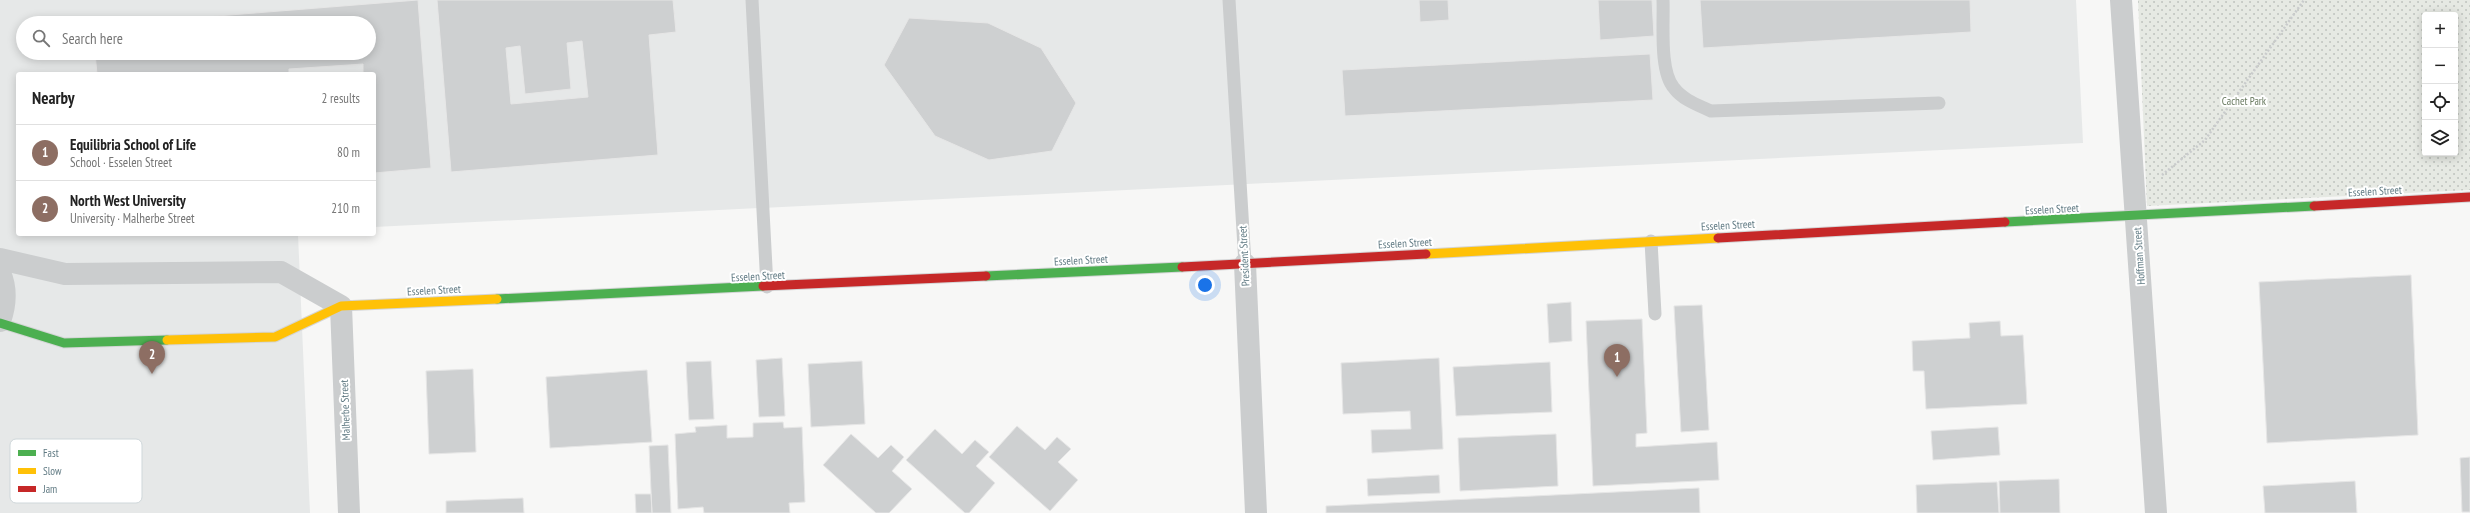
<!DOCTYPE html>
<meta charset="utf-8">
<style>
body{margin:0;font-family:"PT Sans Narrow",sans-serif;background:#f6f6f6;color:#222}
.controls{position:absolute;right:12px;top:12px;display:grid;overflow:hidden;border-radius:4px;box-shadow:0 2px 10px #0003}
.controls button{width:36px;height:36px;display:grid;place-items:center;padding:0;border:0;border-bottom:1px solid #e0e0e0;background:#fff;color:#222;font:20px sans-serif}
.you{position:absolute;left:1205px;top:285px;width:14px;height:14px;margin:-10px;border:3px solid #fff;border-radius:50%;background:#1a73e8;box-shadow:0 0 0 6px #1a73e833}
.badge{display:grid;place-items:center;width:26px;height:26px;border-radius:50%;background:#565d60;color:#fff;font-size:13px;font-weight:700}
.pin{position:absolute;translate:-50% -33px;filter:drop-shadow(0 1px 2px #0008)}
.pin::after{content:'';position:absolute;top:21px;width:14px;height:12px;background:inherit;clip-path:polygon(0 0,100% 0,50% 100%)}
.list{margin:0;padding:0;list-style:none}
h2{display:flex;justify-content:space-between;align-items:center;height:52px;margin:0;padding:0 16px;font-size:17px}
h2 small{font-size:13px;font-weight:400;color:#767676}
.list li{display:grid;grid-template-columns:26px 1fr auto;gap:12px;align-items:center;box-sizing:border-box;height:56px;padding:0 16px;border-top:1px solid #e0e0e0}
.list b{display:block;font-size:15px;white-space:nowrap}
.list p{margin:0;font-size:13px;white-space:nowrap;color:#767676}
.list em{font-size:13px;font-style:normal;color:#767676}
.icon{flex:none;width:22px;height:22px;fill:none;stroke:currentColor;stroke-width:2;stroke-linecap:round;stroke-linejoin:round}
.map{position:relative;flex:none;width:2470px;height:513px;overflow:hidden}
.search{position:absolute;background:#fff;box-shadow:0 2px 10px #0003;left:16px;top:16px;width:360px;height:44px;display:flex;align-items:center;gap:10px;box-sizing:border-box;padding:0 14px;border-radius:22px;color:#767676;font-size:15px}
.panel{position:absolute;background:#fff;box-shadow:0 2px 10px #0003;left:16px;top:72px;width:360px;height:164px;border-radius:4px}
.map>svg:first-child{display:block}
.built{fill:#e6e8e8;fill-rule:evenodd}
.grass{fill:url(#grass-dots);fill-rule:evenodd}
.building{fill:#ced0d1;stroke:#e6e6e6;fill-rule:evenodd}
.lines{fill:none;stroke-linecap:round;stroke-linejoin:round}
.fast-casing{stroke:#d4d5d6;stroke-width:11}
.slow-casing{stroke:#d4d5d6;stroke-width:11}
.jam-casing{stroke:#d4d5d6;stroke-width:11}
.path{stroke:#c9cbcc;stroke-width:2.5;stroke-dasharray:2 2;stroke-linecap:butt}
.lane{stroke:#cbcdce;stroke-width:13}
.street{stroke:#cbcdce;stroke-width:22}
.fast{stroke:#4caf50;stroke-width:9}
.slow{stroke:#ffc107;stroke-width:9}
.jam{stroke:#c62828;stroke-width:9}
.labels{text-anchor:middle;stroke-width:4;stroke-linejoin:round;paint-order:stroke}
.park-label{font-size:11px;fill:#697a60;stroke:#fff}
.street-label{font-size:11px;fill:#607a83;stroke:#fff}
.key{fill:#fff;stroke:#cfd7da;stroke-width:1}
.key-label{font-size:11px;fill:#607a83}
</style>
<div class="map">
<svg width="2470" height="513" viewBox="0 0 2470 513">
<defs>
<pattern id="grass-dots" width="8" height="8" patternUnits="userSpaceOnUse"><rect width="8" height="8" fill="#e6e9e3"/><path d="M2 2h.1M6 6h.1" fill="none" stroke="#bec2bd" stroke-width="1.8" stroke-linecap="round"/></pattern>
</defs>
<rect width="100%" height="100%" fill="#f7f7f6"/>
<path class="built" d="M0,0H2076L2083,143L374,227V74H18V234H298L310,513H0ZM23,23H369V53H23Z"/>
<path class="grass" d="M2138,0H2470V190L2147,206ZM2425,15H2455V153H2425Z"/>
<path class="building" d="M418,0L431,168L374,173V74H363V64L289,69V74H97L95,53H369V23H129Z
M437,0H673L676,32L649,35L658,155L451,172ZM582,41L588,97L511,104L506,48L520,46L525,94L571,89L567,43Z
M1419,0H1448L1449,20L1420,22Z
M1598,0H1652L1654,36L1600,40Z
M1700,0H1970L1971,32L1703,48Z
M909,18L988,23L1041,48L1076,103L1052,151L989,160L935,136L884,65Z
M1650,54L1653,100L1345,116L1342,70Z
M2411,275L2418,435L2267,443L2259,282Z
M1571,302L1572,341L1549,343L1547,304Z
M1702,305L1709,430L1681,432L1674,306Z
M1642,319L1647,433L1636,434V447L1717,442L1719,480L1593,486L1586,321Z
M2000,321L2001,336L2023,335L2027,404L1926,409L1924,371H1913L1912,341L1970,338L1969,323Z
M782,358L785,416L759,417L756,360Z
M1439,358L1443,449L1372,453L1371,430L1411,429L1410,411L1343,414L1341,363Z
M711,361L714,419L689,420L686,362Z
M862,361L865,424L811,427L808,364Z
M1550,362L1552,412L1456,416L1453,367Z
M473,369L476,452L429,454L426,371Z
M647,370L652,442L550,448L546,377Z
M783,422L784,428L802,427L805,502L789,503L790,513H704L703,507L678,509L675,434L696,432L695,427L727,425V438L753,437V423Z
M1017,426L1045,450L1057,437L1071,449L1058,462L1078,480L1050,511L989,457Z
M1998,427L2000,455L1933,460L1931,431Z
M935,429L962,454L975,440L989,452L976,466L995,483L969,513H965L906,460Z
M851,434L878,458L891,445L904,457L892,471L912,489L889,513H876L823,465Z
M1556,434L1558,486L1460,491L1458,438Z
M668,445L671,513H652L649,446Z
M2470,457V512H2462L2460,458Z
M1439,475L1440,493L1368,496L1367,479Z
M2059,479L2060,513H2000L1999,481Z
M2355,481L2357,513H2265L2263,486Z
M1997,482L1999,513H1917L1916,485Z
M1699,488L1700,513H1326V506Z
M635,494H651L652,513H636Z
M523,498L524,513H446V501Z"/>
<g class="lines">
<defs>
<path id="fast" d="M2005,222L2314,206
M986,276L1182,267
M497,299L763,286
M0,323L64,343L167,340"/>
<path id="slow" d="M1426,254L1718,238
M167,340L275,337L341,306L497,299"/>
<path id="jam" d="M2314,206L2470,197
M1718,238L2005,222
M1182,267L1426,254
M763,286L986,276"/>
</defs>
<use href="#fast" class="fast-casing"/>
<use href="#slow" class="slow-casing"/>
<use href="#jam" class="jam-casing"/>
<path class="path" d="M2162,175L2205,140L2304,0"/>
<path class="lane" d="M752,0L767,287
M1229,0L1245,264
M1663,0C1664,23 1659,71 1674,88C1683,100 1698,105 1711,111L1939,103
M1651,241L1655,314"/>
<path class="street" d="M2121,0L2156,513
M0,259L65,274L281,272L341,306L349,513
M1245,264L1256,513
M0,273C7,289 6,304 0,321"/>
<use href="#fast" class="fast"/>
<use href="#slow" class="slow"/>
<use href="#jam" class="jam"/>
</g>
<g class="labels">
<g class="park-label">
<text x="2244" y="105">Cachet Park</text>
</g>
<g class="street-label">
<text transform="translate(2375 191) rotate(-3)" y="4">Esselen Street</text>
<text transform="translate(2052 209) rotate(-3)" y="4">Esselen Street</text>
<text transform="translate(1728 225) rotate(-3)" y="4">Esselen Street</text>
<text transform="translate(1405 243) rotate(-3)" y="4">Esselen Street</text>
<text transform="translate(1244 256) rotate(-93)" y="4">President Street</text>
<text transform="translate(2139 256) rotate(-94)" y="4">Hoffman Street</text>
<text transform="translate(1081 260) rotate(-3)" y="4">Esselen Street</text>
<text transform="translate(758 276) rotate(-3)" y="4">Esselen Street</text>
<text transform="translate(434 290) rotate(-3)" y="4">Esselen Street</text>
<text transform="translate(345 410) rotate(-92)" y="4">Malherbe Street</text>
</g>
</g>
<rect x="10" y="439" width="132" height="64" rx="6" class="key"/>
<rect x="18" y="450" width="18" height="6" fill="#4caf50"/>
<rect x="18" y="468" width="18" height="6" fill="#ffc107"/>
<rect x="18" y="486" width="18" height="6" fill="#c62828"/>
<g class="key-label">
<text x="43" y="457">Fast</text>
<text x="43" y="475">Slow</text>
<text x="43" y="493">Jam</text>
</g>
</svg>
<div class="controls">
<button>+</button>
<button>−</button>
<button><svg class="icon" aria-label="locate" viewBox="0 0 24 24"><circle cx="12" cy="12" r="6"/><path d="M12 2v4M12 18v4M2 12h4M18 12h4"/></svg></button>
<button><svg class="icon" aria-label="layers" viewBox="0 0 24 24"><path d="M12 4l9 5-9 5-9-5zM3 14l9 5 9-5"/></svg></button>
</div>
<div class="you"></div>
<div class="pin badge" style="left:1617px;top:377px;background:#8d6e63">1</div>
<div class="pin badge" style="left:152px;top:374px;background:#8d6e63">2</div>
<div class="search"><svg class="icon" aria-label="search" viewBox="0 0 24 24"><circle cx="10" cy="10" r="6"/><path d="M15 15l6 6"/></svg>Search here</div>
<section class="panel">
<h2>Nearby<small>2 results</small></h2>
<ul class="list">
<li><span class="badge" style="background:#8d6e63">1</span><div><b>Equilibria School of Life</b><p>School · Esselen Street</p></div><em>80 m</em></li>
<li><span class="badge" style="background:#8d6e63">2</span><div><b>North West University</b><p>University · Malherbe Street</p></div><em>210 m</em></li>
</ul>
</section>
</div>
